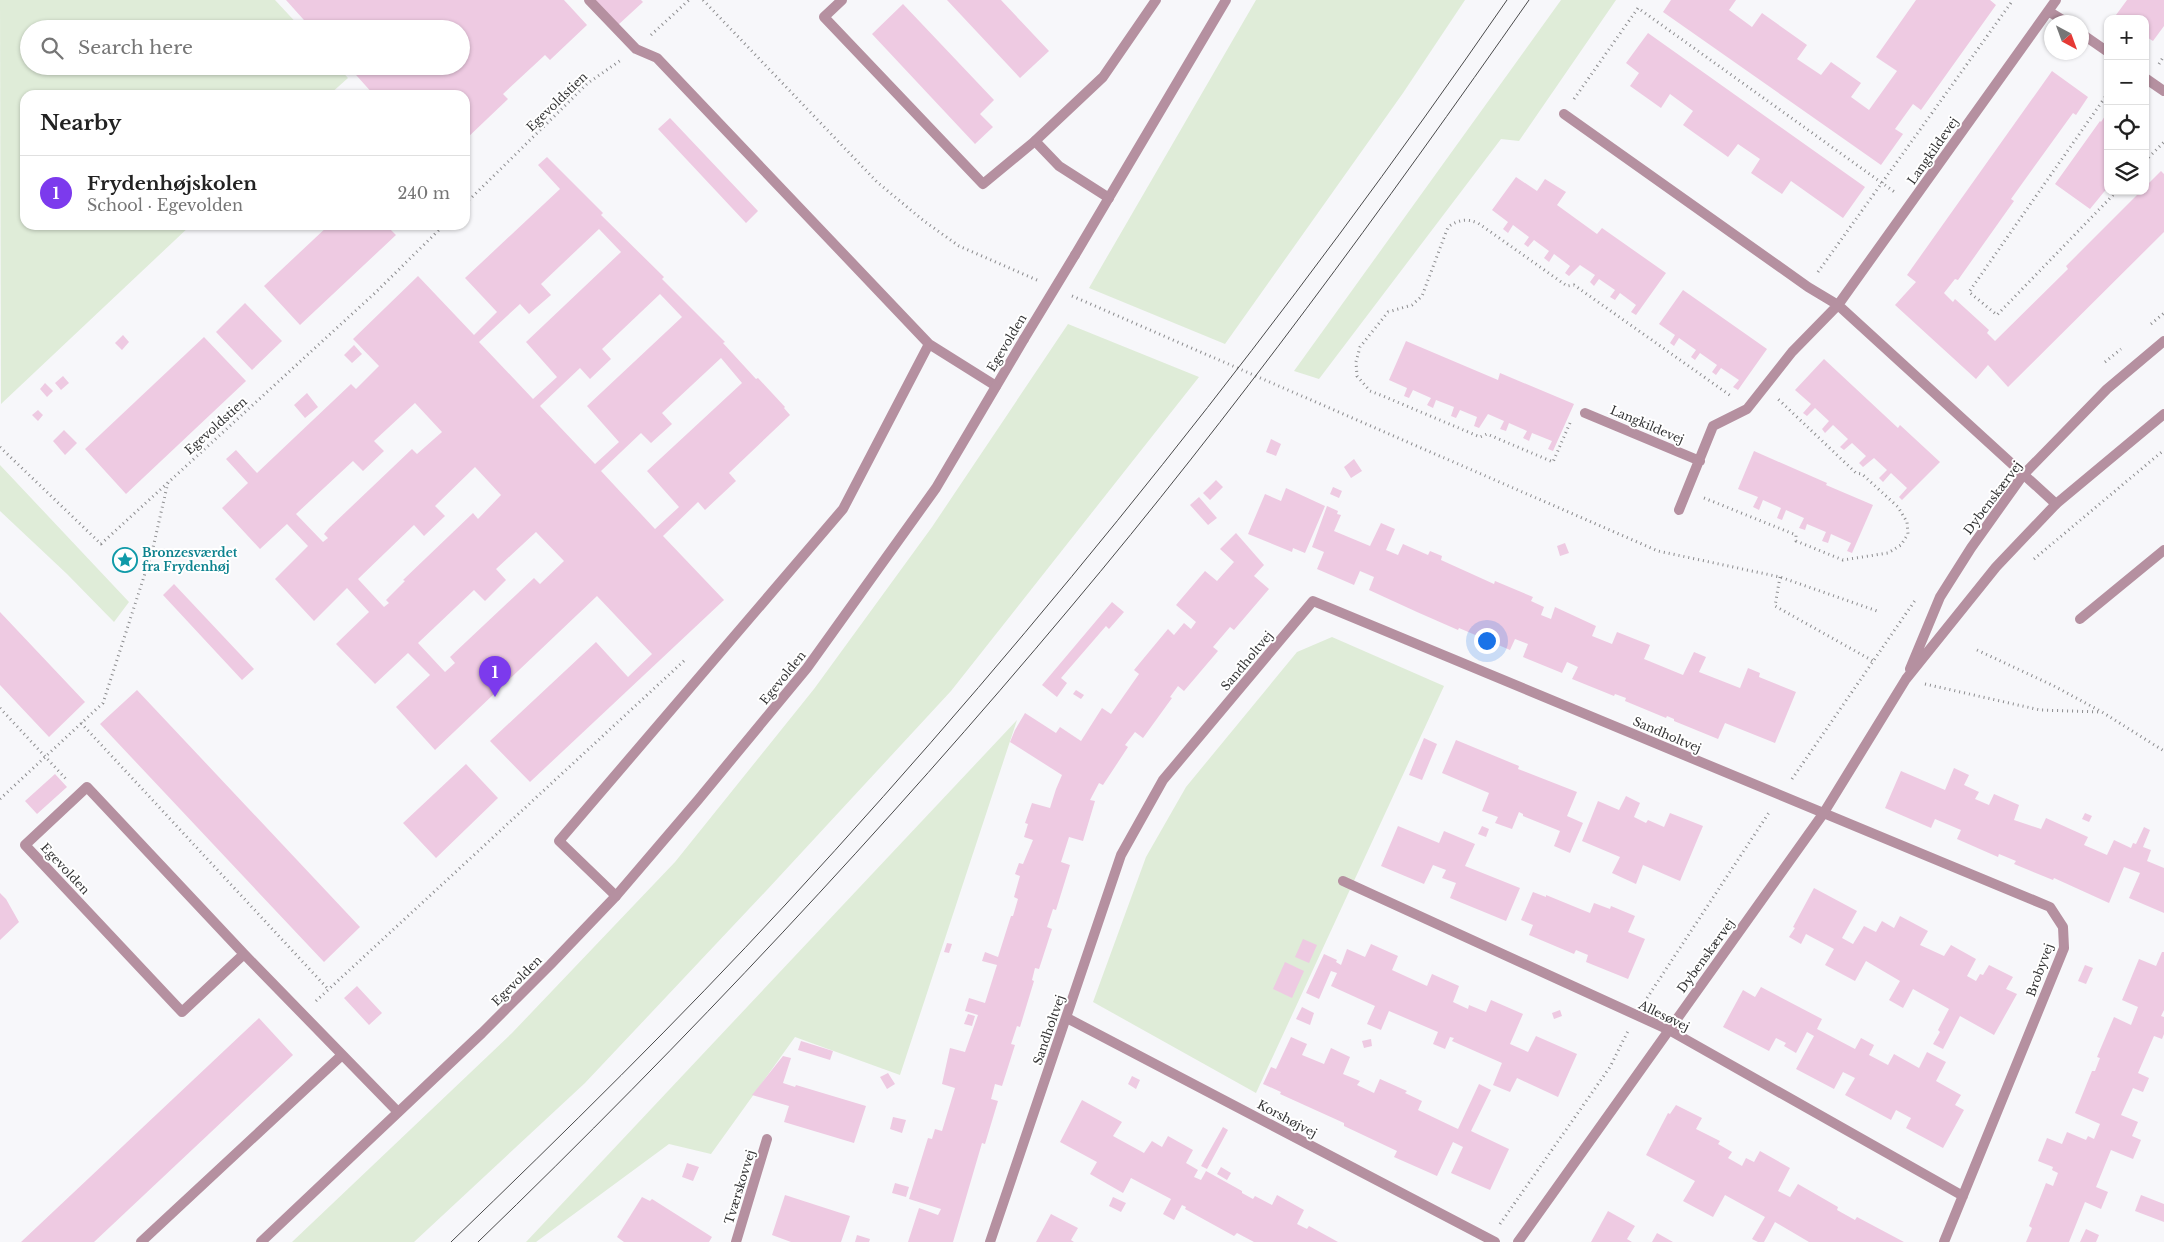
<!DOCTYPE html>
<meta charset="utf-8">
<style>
body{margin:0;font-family:"Libre Baskerville",serif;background:#f2f2f2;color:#222}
.controls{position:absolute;right:15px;top:15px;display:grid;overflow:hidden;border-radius:10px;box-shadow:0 1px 4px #0004}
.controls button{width:45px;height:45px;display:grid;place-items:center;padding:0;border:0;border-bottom:1px solid #e0e0e0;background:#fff;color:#222;font:25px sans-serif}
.compass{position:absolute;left:2044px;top:15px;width:45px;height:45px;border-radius:50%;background:#fff;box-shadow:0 1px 4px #0004;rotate:139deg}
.you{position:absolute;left:1486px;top:640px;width:18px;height:18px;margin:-12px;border:4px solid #fff;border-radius:50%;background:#1a73e8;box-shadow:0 0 0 8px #1a73e833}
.badge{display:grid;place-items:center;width:32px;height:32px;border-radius:50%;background:#7c3aed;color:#fff;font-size:16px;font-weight:700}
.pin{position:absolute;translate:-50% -41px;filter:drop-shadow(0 1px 2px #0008)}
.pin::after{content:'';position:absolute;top:26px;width:18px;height:15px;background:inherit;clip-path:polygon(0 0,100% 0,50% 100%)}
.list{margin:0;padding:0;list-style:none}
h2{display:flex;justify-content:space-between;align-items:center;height:65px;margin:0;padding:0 20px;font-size:21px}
h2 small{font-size:16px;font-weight:400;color:#767676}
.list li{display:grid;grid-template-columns:32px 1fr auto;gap:15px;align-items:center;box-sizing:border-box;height:75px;padding:0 20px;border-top:1px solid #e0e0e0}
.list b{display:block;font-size:19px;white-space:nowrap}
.list p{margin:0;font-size:16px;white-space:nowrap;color:#767676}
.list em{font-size:16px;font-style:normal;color:#767676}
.icon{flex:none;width:28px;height:28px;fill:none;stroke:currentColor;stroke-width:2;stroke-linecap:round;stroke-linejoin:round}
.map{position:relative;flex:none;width:2164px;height:1242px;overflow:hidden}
.search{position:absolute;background:#fff;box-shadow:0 1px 4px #0004;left:20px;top:20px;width:450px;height:55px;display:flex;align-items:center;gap:12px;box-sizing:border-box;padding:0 18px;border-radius:28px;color:#767676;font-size:19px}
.panel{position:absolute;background:#fff;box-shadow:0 1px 4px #0004;left:20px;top:90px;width:450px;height:140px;border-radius:15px}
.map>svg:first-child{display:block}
.green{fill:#dfecd8}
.building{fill:#eecae2;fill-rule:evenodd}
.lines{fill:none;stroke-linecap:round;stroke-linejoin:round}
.path{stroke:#8c8c8e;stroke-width:3;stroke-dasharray:1 4;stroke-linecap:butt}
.service{stroke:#b590a0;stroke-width:10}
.minor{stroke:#b590a0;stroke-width:10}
.tertiary{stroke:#b590a0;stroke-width:10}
.tram{stroke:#4a4a4b;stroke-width:1}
.tertiary-bridge{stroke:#b590a0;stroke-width:10}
.labels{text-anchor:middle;stroke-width:4;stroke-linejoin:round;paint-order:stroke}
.street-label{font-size:12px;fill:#333334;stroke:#fff}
.culture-label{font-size:12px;font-weight:bold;fill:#0d838f;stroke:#fff;text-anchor:start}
</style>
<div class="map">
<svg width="2164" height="1242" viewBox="0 0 2164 1242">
<rect width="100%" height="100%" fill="#f7f7fa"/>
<path class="green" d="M0,0H275L302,29H29V66H337L348,78L329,95H25V225H191L1,404Z
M1256,0H1465L1403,93L1225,344L1089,288Z
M1561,0H1616L1519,141L1501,139L1319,379L1294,371Z
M1068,324L1199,377L951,691L766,891L585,1083L414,1242H292L512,1033L675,862L814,689L932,527Z
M0,465L129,602L114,622L67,574L0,511Z
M1332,637L1444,686L1256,1093L1093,1002L1146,857L1186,787L1297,652Z
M1017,720L900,1075L795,1037L711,1154L669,1144L536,1242H526Z"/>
<path class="building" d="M286,0H564L587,25L550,60L545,55L503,94L508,99L465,140V95H374L348,66H461V29H312Z
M595,0H641L643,2L618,25Z
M947,0H1001L1049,51L1020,78Z
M1671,0H1736L1729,10L1752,27L1762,13L1807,45L1797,59L1821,75L1831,62L1861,83L1851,97L1869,110L1897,71L1876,57L1916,0H1990L1996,5L1921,110L1913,104L1895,129L1903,134L1881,165L1663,12Z
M2127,0H2164V26L2153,41L2145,36V19H2121L2116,15Z
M903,4L994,100L980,114L993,127L975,144L872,34Z
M1648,33L1865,187L1843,218L1791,181L1782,194L1751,173L1760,159L1738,144L1728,157L1683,125L1693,111L1670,94L1661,108L1630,86L1639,73L1626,63Z
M2052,71L2088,97L2076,115L2073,113L2011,199L2014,201L1958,280L1955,279L1944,293L1953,302L1955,299L1989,330L1987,333L1995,341L2068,269L2066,266L2141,191H2145V187L2161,171L2164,174V232L2008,387L1988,365L1976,379L1895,305L1916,282L1907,275Z
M2105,116L2108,118V187L2090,209L2055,184L2100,121L2101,122Z
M670,118L758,211L746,223L658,129Z
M547,157L603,213L601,215L664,277L662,279L725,342L723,343L756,379L758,378L785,407L784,408L790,415L729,473L736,481L705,510L698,502L663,536L724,600L530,782L490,741L596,642L628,677L652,654L597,596L435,750L396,707L430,675L408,653L375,684L336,644L369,612L347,588L314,621L275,579L308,546L287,524L260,549L222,508L248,483L226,459L236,450L257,473L351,384L356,389L379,366L353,339L418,276L474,335L497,312L465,278L560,189L538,165ZM599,229L621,252L526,342L557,377L533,399L479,342L520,304L529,314L551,295L541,284ZM660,294L682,317L587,406L619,442L595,464L540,406L580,368L590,379L611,359L602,349ZM721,358L742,383L647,471L679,507L655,529L601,471L641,433L651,443L672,424L662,413ZM415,403L442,432L417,454L412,449L329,528L324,534L328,538L323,542L296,514L353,461L363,471L384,451L374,441ZM475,467L501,495L478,519L473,513L403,580L405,581L386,600L389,603L384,607L358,579L414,525L424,536L445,516L435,506ZM536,532L564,561L540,584L534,578L450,657L455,663L445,672L418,643L474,590L485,601L506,580L496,569Z
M1516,177L1537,191L1545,179L1566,192L1557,205L1597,234L1602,228L1666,273L1636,315L1631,312L1636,305L1620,293L1615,300L1610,297L1615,290L1599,279L1594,286L1590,282L1595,275L1580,265L1569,276L1565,273L1570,266L1554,254L1549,262L1544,258L1549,251L1534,240L1528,247L1524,244L1529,237L1513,225L1508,233L1503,229L1508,222L1492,210Z
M329,225H386L396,235L300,325L264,286Z
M1683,290L1767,349L1738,390L1733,387L1739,380L1721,368L1716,375L1712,372L1717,365L1700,353L1695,360L1691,357L1696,350L1679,338L1674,346L1670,343L1675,335L1659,324Z
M245,303L282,341L252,370L216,332Z
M123,335L129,342L122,350L115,343Z
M204,337L246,381L126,494L85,449Z
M1406,341L1498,380L1500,373L1574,404L1553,451L1548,449L1552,441L1532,433L1529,441L1523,438L1527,431L1509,423L1506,431L1500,429L1504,421L1488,414L1479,428L1474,426L1477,417L1460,410L1456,418L1451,416L1454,407L1436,400L1433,408L1427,405L1431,398L1413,390L1409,398L1404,396L1407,388L1389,380Z
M354,345L362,354L352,363L344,355Z
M1824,359L1898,428L1900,425L1940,462L1902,500L1899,497L1907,488L1891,473L1883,482L1879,478L1887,470L1874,458L1863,467L1859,463L1866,456L1852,443L1844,450L1840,447L1848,439L1833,425L1825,433L1822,429L1829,421L1815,408L1807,416L1803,413L1811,404L1795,390Z
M63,376L69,383L61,390L55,383Z
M45,383L53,391L47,397L40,389Z
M307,393L318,407L305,418L294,405Z
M38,410L43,415L38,421L32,415Z
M64,430L77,443L65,455L53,441Z
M1271,439L1281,444L1276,456L1266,452Z
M1754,451L1827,483L1826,485L1873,505L1852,553L1847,551L1851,543L1831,534L1828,543L1822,541L1826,532L1807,524L1805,530L1799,528L1804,518L1786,510L1782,520L1777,518L1781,508L1763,500L1759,510L1753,507L1758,497L1738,489Z
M1354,459L1362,471L1351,478L1344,467Z
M1216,480L1223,487L1210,500L1203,493Z
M1333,487L1342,491L1339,498L1330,494Z
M1286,488L1325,506L1305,553L1293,548L1292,552L1248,534L1265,494L1281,501Z
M1199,497L1217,518L1208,525L1190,505Z
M1327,506L1338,511L1337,514L1341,515L1334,531L1370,546L1381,523L1395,529L1386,550L1398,555L1403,544L1428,555L1430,551L1442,556L1441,560L1494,584L1495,581L1533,597L1531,601L1544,607L1541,615L1551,619L1555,607L1596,626L1592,636L1612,644L1617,632L1650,645L1644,659L1683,675L1694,652L1706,657L1699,672L1740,688L1748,668L1760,673L1759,677L1796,692L1775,743L1725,723L1718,739L1674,721V719L1667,716L1666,718L1625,701L1626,698L1615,694L1614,696L1572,679L1578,667L1567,662L1562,673L1523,657L1528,644L1515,639L1510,650L1459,628L1458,630L1417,612L1369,590L1374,577L1360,571L1354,585L1317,569L1324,552L1312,547Z
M1236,533L1264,565L1254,576L1269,589L1234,630L1230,627L1213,647L1218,651L1184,691L1178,686L1170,697L1172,698L1143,738L1135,732L1125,745L1128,747L1103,785L1099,783L1090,800L1095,801L1083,841L1069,837L1061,862L1070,865L1056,910L1053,909L1047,927L1052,929L1039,969L1035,968L1032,980L1034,981L1020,1027L1017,1026L1011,1044L1015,1045L1002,1086L995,1084L991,1099L998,1101L985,1144L982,1143L953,1242H908L919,1208L938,1215L941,1209L909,1199L928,1138L932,1139L935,1129L942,1131L955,1088L942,1084L950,1048L965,1052L978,1015L965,1011L969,998L985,1003L997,965L982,961L985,952L998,957L1011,916H1013L1018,899L1014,897L1020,876L1015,874L1019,863L1023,864L1033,840L1024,837L1028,824L1025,823L1032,803L1050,808L1056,789L1062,775L1010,742L1015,730L1025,713L1056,733L1060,727L1081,741L1102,708L1111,714L1139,674L1134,670L1168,629L1174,635L1184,623L1191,629L1196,622L1176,605L1205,571L1217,581L1234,562L1220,549Z
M1565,543L1569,553L1560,556L1557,546Z
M174,584L254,669L242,680L163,595Z
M1112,602L1124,612L1109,629L1106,626L1061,678L1067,683L1057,697L1042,685Z
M0,612L85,702L49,737L0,685Z
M137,690L360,927L324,962L100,724Z
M1076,690L1084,695L1081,699L1073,694Z
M1424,738L1437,744L1422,780L1409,775Z
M1456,740L1519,766L1518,769L1577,792L1567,816L1583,823L1570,853L1554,846L1560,831L1523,816V814L1519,812L1512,829L1495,823L1498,817L1482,811L1489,793L1442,773Z
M466,764L498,798L436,858L403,823Z
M1954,768L1969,775L1964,785L1979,792L1975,799L1989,805L1994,794L2019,805L2014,820L2041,829L2046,818L2088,837L2084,845L2107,855L2114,840L2131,848L2133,843L2136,844L2144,827L2150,830L2143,847L2151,850L2147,861L2164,868V913L2129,898L2140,873L2124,867L2109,903L2054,878L2053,880L2014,864L2016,861L1999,854L1998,857L1957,839L1961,830L1935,819L1931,828L1885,808L1901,771L1945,790Z
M55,774L67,787L37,814L25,801Z
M1626,796L1640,803L1634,817L1646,823L1648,820L1664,827L1670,813L1703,826L1680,881L1643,865L1636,884L1612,873L1620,857L1582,841L1598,801L1619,810Z
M2085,813L2092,816L2089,822L2082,819Z
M1398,826L1439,843L1444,831L1475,844L1465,866L1520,888L1506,921L1450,898L1456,883L1442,878L1446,870L1433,865L1424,884L1381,866Z
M1482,826L1489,829L1486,837L1478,834Z
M1814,888L1857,911L1842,938L1853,944L1864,926L1876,932L1882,921L1894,928L1900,916L1928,931L1920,945L1944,956L1951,945L1976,959L1967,976L1976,981L1980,974L1983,975L1989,965L2013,977L2006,989L2017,994L1994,1035L1960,1016L1943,1049L1933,1044L1940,1032L1938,1030L1949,1009L1913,989L1903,1008L1889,1000L1900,981L1866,961L1855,981L1825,965L1834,949L1806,934L1801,944L1789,937L1795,928L1793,927Z
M1533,892L1546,897V895L1590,913L1594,903L1610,909L1611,906L1635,916L1628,932L1645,939L1628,979L1586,962L1588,955L1576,950L1574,954L1529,935L1533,925L1521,920Z
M0,893L6,899L19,922L0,940Z
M1303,939L1317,945L1309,963L1295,957Z
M947,943L952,944L949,953L944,952Z
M1371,944L1398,956L1392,970L1427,986L1432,974L1459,986L1453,1002L1468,1009L1469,1005L1486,1012L1491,1000L1523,1014L1510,1044L1528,1052L1536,1036L1577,1054L1558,1097L1517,1078L1510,1092L1493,1085L1502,1063L1452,1041L1454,1038L1450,1037L1445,1049L1433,1044L1438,1032L1389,1011L1381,1030L1367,1024L1375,1006L1331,986L1337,973L1331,971L1319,999L1306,993L1324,954L1337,960L1336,962L1341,965L1347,949L1365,957Z
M2162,952H2164V1010L2161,1016L2164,1017V1034L2162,1039L2154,1036L2138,1073L2149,1078L2143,1092L2133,1088L2121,1115L2138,1122L2132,1136L2141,1140L2133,1159L2111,1150L2096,1187L2108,1192L2101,1209L2085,1202L2069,1242H2026L2032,1228L2029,1226L2046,1183L2053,1186L2058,1173L2052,1170L2053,1167L2038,1161L2047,1138L2062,1144L2067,1132L2086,1140L2088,1136L2094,1139L2100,1124L2075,1113L2092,1071H2095L2100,1058L2097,1057L2114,1017L2131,1025L2138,1007L2122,1000L2139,959L2156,966Z
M1285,962L1304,971L1292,998L1273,989Z
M2085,965L2093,968L2086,984L2078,981Z
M357,986L382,1013L369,1025L344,998Z
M1761,987L1822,1019L1817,1029L1855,1049L1861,1038L1874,1045L1869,1055L1888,1065L1894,1054L1919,1068L1927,1052L1946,1062L1936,1081L1961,1095L1955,1105L1964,1110L1943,1148L1906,1128L1911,1118L1896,1110L1891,1120L1845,1095L1855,1078L1843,1072L1834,1089L1796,1069L1814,1036L1807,1032L1796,1053L1784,1046L1786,1043L1776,1038L1769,1051L1723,1027L1743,990L1755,997Z
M1302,1007L1314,1013L1310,1025L1296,1019Z
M1560,1010L1562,1016L1554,1019L1552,1013Z
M968,1014L975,1016L972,1026L964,1024Z
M259,1018L293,1055L94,1242H21Z
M1291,1037L1307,1044L1302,1055L1324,1064L1331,1048L1350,1057L1343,1074L1360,1081L1357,1085L1374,1093L1380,1079L1407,1091L1405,1093L1422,1101L1418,1110L1458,1129L1479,1084L1491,1090L1471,1131L1509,1149L1490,1190L1451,1173L1463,1147L1453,1142L1437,1176L1394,1157L1397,1151L1344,1126V1123L1280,1094L1281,1092L1263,1084L1271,1067L1276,1069Z
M1371,1039L1372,1046L1364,1048L1362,1041Z
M801,1041L833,1051L830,1060L798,1050Z
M783,1056L791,1058L783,1083L795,1087L796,1085L866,1106L854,1143L784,1122L789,1106L752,1095Z
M888,1073L895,1084L887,1089L880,1077Z
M1132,1076L1140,1080L1136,1089L1128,1084Z
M1082,1100L1122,1122L1113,1136L1144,1153L1152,1141L1162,1147L1168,1136L1193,1150L1186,1163L1198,1170L1194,1177L1201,1180L1206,1171L1242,1191V1193L1253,1199L1255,1196L1272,1205L1277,1195L1304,1210L1297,1224L1307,1229L1309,1226L1338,1242H1254L1237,1233L1234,1236L1185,1209L1186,1207L1182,1205L1174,1220L1163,1214L1171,1199L1131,1178L1123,1193L1090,1174L1097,1162L1060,1142Z
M1676,1105L1702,1118L1696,1129L1720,1141L1718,1144L1732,1152L1728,1158L1742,1166L1746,1158L1754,1162L1760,1151L1790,1168L1778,1191L1790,1197L1798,1184L1838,1207L1837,1210L1855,1220L1857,1217L1904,1242H1809L1775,1222L1764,1242H1758L1752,1239L1765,1217L1725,1195L1713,1217L1683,1201L1695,1181L1646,1155L1668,1113L1670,1114Z
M893,1117L906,1120L902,1133L890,1129Z
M1223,1127L1228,1130L1207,1169L1201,1166Z
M687,1163L699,1167L693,1181L682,1177Z
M1221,1167L1231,1173L1227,1180L1217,1174Z
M895,1183L909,1187L906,1197L892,1193Z
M785,1195L850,1216L841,1242H791L772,1235Z
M2141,1195L2164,1204V1222L2135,1211Z
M642,1197L650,1201L652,1199L712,1237L709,1242H624L617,1237Z
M1113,1197L1126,1203L1121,1212L1109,1206Z
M1608,1211L1635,1226L1627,1239L1632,1242H1591Z
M1051,1214L1078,1228L1071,1240L1074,1242H1036Z
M2086,1229L2099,1235L2096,1242H2080Z
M1657,1233L1673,1242H1652Z
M857,1235L870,1239L869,1242H855Z"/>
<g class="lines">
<path class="path" d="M703,0L877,182L924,221L959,246L1037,280
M651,35L689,0
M2159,64L2164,56
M2108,93L1969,292L1997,315L2117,191
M1574,99L1638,8L1896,193
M2145,161L2164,142
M465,204L588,83L621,60
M1818,272L2013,0
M1072,296L1658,551L1780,577L1880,612
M2151,324L2164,313
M2105,362L2121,349
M1570,423L1553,462L1487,434L1480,437L1383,396L1370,391L1357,376L1356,362L1360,347L1388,312L1412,305L1422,296L1448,227C1458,220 1466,218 1478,223L1567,286L1574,285L1731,396
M0,447L101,544L375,293L444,225
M1704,498L1796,535V541L1843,560L1888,553L1901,545L1908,534L1907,522L1898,507L1862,474L1856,473L1778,399
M2034,559L2164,450
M1780,577L1775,606L1873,661
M1977,650L2054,686L2102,712L2164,751
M1925,684L2040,710L2101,712
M0,708L66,779
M81,723L328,989
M1792,779L1916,599
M0,799L103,703L152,552L168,482
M1647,998L1770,811
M316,1001L686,659
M1500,1224L1610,1067L1628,1031"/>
<path class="service" d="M589,0L636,49L657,58L929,344L843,509L559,841L616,896
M842,0L824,17L983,184L1035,141
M929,344L996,386
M2080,619L2164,550"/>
<path class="minor" d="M2056,0L1838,305L2056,504
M2048,11L2066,22
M2082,34L2108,52
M2145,78L2164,91
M1564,114L1808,287L1838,305L1792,352L1747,409L1713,426L1679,510
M1109,198L1059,166L1035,141L1103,77L1156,0
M1585,413L1700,461
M1343,881L1669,1030L1963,1196
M244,954L182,1012L25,845L87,787L244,954L398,1112
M1067,1018L1495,1242
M141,1242L342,1055
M736,1242L767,1139
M990,1242L1121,855L1163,780L1313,601L2050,907L2063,927L2064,948L1944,1242"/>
<path class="tertiary" d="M1075,255L1226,0
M1910,669L1940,597L1971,548L2023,475L2107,389L2164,341
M261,1242L482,1033L550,965L616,896L698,800L807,668L936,488L1024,339
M1518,1242L1823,814L1906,679L1996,567L2056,504L2164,414"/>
<path class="tram" d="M451,1242C565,1132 679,1020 786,904C1048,620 1288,317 1507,0
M478,1242C686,1041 884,830 1070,608C1234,413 1383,208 1529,0"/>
<path class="tertiary-bridge" d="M1024,339L1075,255"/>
</g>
<defs>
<symbol id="sight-ring" viewBox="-11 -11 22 22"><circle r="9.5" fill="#fff" stroke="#0f9aa8" stroke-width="1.5"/><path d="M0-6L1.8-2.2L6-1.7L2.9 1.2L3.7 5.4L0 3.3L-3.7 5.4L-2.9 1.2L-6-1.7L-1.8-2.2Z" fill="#0f9aa8"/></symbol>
</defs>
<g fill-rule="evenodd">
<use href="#sight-ring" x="111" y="546" width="28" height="28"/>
</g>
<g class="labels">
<g class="street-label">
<text transform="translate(557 102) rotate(-44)" y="4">Egevoldstien</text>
<text transform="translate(1933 151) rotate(-55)" y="4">Langkildevej</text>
<text transform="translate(1007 343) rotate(-59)" y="4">Egevolden</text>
<text transform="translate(1647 425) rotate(23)" y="4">Langkildevej</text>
<text transform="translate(216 426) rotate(-42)" y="4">Egevoldstien</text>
<text transform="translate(1993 498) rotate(-53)" y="4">Dybenskærvej</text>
<text transform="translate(1247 661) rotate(-50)" y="4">Sandholtvej</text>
<text transform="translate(783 678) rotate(-51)" y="4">Egevolden</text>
<text transform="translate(1667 735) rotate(23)" y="4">Sandholtvej</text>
<text transform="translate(65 869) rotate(47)" y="4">Egevolden</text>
<text transform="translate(1706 956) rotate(-54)" y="4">Dybenskærvej</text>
<text transform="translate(2040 970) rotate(-70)" y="4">Brobyvej</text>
<text transform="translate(517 981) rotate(-45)" y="4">Egevolden</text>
<text transform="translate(1664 1016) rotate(26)" y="4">Allesøvej</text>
<text transform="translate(1049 1030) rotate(-71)" y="4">Sandholtvej</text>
<text transform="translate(1287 1119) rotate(28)" y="4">Korshøjvej</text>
<text transform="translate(740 1187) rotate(-73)" y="4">Tværskovvej</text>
</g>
<g class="culture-label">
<text x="142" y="557">Bronzesværdet<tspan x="142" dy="14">fra Frydenhøj</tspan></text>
</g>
</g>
</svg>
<div class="controls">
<button>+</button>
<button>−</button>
<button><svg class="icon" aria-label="locate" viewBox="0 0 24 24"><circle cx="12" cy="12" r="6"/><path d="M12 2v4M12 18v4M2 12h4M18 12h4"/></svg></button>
<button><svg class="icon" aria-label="layers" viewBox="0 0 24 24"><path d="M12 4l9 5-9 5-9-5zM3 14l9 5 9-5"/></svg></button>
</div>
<svg class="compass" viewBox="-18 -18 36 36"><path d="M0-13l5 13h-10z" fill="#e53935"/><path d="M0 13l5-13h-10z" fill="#767676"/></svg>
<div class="you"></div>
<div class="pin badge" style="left:495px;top:697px">1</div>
<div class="search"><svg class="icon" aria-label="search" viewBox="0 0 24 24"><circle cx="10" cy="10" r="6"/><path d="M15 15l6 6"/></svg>Search here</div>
<section class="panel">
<h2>Nearby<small></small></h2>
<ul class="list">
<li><span class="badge">1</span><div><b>Frydenhøjskolen</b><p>School · Egevolden</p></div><em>240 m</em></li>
</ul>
</section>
</div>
